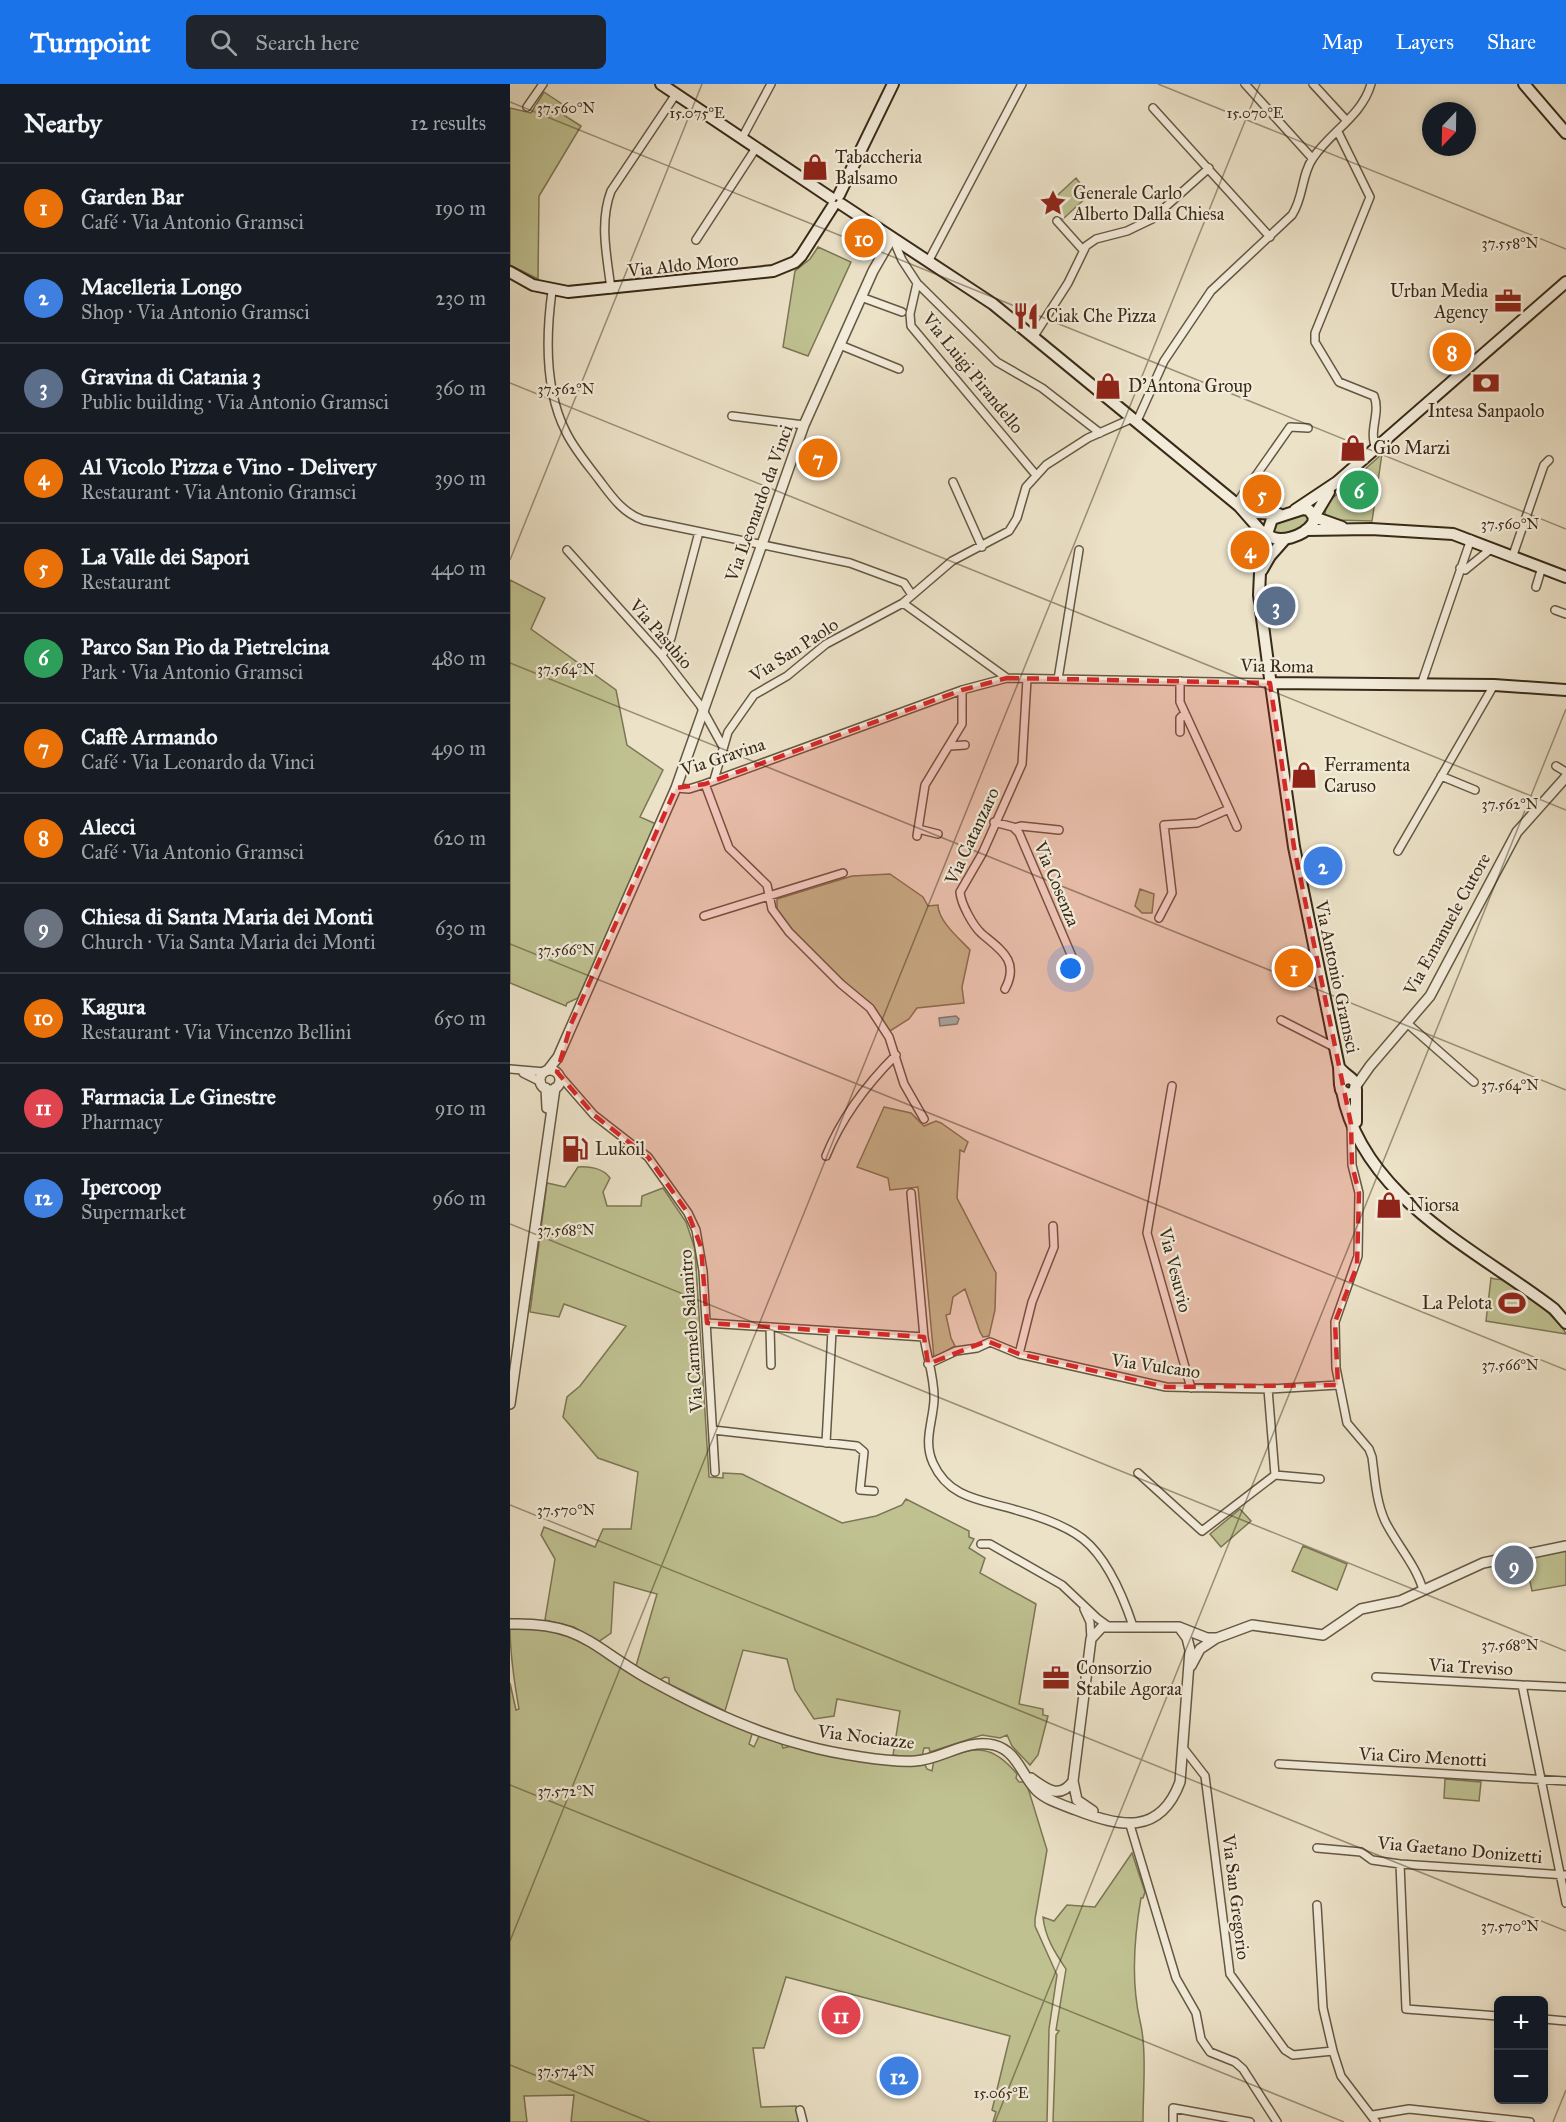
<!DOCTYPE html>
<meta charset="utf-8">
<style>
body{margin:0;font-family:"IM FELL Great Primer",serif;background:#20242c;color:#f1f3f6}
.controls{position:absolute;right:18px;bottom:18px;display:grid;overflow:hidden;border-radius:9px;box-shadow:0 3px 9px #0003}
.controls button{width:54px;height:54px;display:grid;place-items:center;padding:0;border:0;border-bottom:2px solid #363941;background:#171b24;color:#f1f3f6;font:30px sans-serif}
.compass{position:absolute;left:912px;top:18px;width:54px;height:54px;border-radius:50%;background:#171b24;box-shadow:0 3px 9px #0003;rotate:202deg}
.you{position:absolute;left:561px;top:885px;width:21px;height:21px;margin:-15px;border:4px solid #fff;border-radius:50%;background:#1a73e8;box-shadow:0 0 0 9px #1a73e833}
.badge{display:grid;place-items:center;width:39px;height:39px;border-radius:50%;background:#1a73e8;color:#fff;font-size:20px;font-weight:700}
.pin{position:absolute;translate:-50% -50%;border:3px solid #fff;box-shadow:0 2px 6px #0006}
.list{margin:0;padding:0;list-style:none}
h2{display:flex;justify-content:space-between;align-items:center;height:78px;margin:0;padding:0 24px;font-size:26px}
h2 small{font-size:20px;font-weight:400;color:#9ea1a6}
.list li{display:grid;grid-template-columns:39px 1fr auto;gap:18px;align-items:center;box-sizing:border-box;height:90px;padding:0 24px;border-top:2px solid #363941}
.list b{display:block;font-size:22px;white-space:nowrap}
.list p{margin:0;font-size:20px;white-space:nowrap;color:#9ea1a6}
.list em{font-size:20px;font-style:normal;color:#9ea1a6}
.icon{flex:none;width:33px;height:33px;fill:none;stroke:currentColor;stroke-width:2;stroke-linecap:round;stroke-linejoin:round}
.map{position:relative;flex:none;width:1056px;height:2038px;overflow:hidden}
header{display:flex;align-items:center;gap:36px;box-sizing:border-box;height:84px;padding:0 30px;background:#1a73e8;color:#fff}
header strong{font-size:28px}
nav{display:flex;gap:33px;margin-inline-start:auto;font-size:21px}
.search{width:420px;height:54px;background:#20242c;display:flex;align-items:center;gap:15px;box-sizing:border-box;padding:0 21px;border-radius:9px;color:#9ea1a6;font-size:22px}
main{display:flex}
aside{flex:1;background:#171b24}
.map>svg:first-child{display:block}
.green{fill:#bfc191;stroke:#7c7654;stroke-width:1.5}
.water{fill:#99beb5;stroke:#728375;stroke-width:1.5}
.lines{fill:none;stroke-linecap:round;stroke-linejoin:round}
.minor-casing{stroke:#655842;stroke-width:10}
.tertiary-casing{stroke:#655842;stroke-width:12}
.secondary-casing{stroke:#382a16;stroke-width:14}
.minor{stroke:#f3ecdb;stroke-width:7}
.tertiary{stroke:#f3ecdb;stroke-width:9}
.secondary{stroke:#f3ecdb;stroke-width:10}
.marked{fill:#d62828;fill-opacity:0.2;stroke:#d62828;stroke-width:4.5;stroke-dasharray:12 8;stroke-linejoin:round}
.ticks{fill:none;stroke:#382a16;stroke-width:1.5;stroke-opacity:0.45}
.labels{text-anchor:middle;stroke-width:4.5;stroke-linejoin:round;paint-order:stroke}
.poi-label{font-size:18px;fill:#382a16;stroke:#f3ecdb;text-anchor:start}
.street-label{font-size:18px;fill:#382a16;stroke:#f3ecdb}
.ticks-label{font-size:15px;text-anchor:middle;fill:#382a16;stroke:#f3ecdb;stroke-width:4.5;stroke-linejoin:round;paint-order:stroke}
</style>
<header>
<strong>Turnpoint</strong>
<div class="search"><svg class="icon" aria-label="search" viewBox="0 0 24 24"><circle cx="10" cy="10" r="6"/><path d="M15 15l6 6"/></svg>Search here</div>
<nav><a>Map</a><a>Layers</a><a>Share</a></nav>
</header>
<main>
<aside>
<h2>Nearby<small>12 results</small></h2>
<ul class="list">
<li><span class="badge" style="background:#e8710a">1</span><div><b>Garden Bar</b><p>Café · Via Antonio Gramsci</p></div><em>190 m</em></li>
<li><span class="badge" style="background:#3f7fe0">2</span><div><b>Macelleria Longo</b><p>Shop · Via Antonio Gramsci</p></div><em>230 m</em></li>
<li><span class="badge" style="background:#5c6f8a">3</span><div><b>Gravina di Catania 3</b><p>Public building · Via Antonio Gramsci</p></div><em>360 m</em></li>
<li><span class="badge" style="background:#e8710a">4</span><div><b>Al Vicolo Pizza e Vino - Delivery</b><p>Restaurant · Via Antonio Gramsci</p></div><em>390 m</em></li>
<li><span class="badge" style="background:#e8710a">5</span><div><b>La Valle dei Sapori</b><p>Restaurant</p></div><em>440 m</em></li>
<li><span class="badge" style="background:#2e9e5b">6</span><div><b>Parco San Pio da Pietrelcina</b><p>Park · Via Antonio Gramsci</p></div><em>480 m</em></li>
<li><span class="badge" style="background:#e8710a">7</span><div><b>Caffè Armando</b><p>Café · Via Leonardo da Vinci</p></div><em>490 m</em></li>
<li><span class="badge" style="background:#e8710a">8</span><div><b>Alecci</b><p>Café · Via Antonio Gramsci</p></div><em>620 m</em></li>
<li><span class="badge" style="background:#6b7280">9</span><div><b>Chiesa di Santa Maria dei Monti</b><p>Church · Via Santa Maria dei Monti</p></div><em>630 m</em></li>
<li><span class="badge" style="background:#e8710a">10</span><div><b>Kagura</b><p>Restaurant · Via Vincenzo Bellini</p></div><em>650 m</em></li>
<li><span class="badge" style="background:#e0444e">11</span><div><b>Farmacia Le Ginestre</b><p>Pharmacy</p></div><em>910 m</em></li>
<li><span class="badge" style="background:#3f7fe0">12</span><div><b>Ipercoop</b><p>Supermarket</p></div><em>960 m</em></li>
</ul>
</aside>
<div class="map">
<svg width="1056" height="2038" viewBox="0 0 1056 2038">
<rect width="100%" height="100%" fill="#ece2c8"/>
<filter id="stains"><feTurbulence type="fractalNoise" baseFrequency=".00333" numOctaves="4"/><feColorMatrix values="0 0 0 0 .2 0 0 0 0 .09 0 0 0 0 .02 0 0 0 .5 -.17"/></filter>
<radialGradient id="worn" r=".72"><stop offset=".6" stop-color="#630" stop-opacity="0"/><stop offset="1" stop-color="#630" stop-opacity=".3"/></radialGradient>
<path class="green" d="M34,8L55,22L52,30L71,42L29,112L28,195L0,181V24L21,29Z
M566,94L579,111L553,135L539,119Z
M308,163L341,178L298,272L273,263L285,187L300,175Z
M872,370L862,437L824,436L815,432L816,420Z
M793,429L798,432L799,437C793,446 775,453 764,451L762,442L765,439Z
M0,496L35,514L21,545L106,606L117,661L153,686L130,733L146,740L68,914L57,919L56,922L0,899Z
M380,790L413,813L418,822L428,821C428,837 450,855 460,866L452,903L454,919L407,924L399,935L380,947L362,921L333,899L282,847L267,828V815L342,792Z
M630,805L644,810L642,829H632L625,822Z
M374,1023L401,1029L414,1042L426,1037L431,1039L458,1058L454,1068L450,1066L447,1114L486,1189L485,1226L479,1252L473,1253L470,1248L455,1205L443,1213L440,1230L436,1231L441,1254L445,1262L424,1274L408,1103L380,1106L378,1094L347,1083Z
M68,1083C79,1082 93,1084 100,1094L93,1108L97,1122H131L132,1112L153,1104L176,1138L185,1165L199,1393L213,1394V1389L232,1390L332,1439L366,1432L392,1421L396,1415L459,1447V1453L464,1455L459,1464L475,1474L470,1489L526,1520L509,1620L533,1625V1631L538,1632L528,1671L520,1681L502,1662L497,1651L490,1654L472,1651L420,1668L419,1664H414L412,1672L406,1674L383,1671L390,1627L327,1615L324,1632L304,1635L285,1606L277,1575L233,1566L215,1627L159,1600V1594L155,1593L150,1596L126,1582L147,1510L104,1498L101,1549L88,1558L64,1543L35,1536L45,1475L31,1451L34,1443L85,1463L93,1445H121L128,1388L88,1374L53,1333L57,1313L70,1302L116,1242L54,1220L49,1233L20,1228L37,1099L55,1103Z
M981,1194C987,1196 991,1195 995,1196C1008,1200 1051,1238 1056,1250L976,1237Z
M730,1425L741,1437L711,1463L700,1450Z
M793,1462L837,1480L827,1506L782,1487Z
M1056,1467V1501L1022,1507L1018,1488L993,1494L991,1480Z
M0,1543L54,1548L243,1647L239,1660L244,1663L250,1650L271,1658L273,1664L281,1662L414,1679L417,1685L422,1687L424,1676C463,1665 479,1656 507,1690L506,1694L509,1698H514L518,1704L537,1766L525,1835V1842L547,1891L539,1945L537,2038H483L486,2028L482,2026L500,1952L276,1893L254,1964H243L251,2023L286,2022L289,2038H61L64,2011L14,2012L17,2038H0V1599L6,1626L9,1625C4,1597 0,1571 0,1543Z
M935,1695L971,1698L969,1717L934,1714Z
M622,1769L635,1808L633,1814H631C624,1854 621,1898 630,1937C637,1965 633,2008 633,2038H543L546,1951L549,1947L546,1946L556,1885C546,1870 535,1854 533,1833L544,1837L557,1821L585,1823Z"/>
<path class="water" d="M446,932L449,935L447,940L430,942L429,934Z"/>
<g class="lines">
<defs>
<path id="minor" d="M735,0L802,74
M803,0L837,37
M17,23L33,0
M643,24L760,153
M828,48L860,113L805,249V258L829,298L864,312C871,329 858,347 866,364
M232,54L261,0
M547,137L573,166
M186,156L246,64
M384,157L392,176L407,199L487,278L532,304L590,349
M419,176L512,0
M407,199L400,230L401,242L526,391
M101,205C97,172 89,139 101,107L166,10
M42,207C36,251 35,307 56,348C64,365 78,381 90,397C102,413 113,429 133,436L340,479L394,499L402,511
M351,213L392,228
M524,252L558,199L576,162L586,155L617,147L642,135L699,84
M330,261L389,285
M222,332L294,341
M627,337L654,277L701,207L782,131C794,113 791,91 803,74C820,48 852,32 861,0
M443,398L472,463
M726,420L780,343L798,344
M57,466L152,572L190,621L212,661
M1003,471L1034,381L1039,376
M950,484L955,486L982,464
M1026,503L1032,483
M393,519L497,594
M1045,526L1056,530
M152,572L161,554L189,448
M548,595L569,466
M911,601L961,455
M670,648V634L675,629
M440,662L455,661
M1046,682L1056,688
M931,692L965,706
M204,696L218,648L244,611L277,592L316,560L393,519L442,477L499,447L507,434L516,403L536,381L578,354L623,334
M195,700L219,764L257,801L262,825L279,848L331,900L360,924L379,953L394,1000L414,1035
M166,704L179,705L195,700L452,606L497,594L760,599
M719,725L727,743
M484,738L503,743L509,749L569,889
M504,744L511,742L549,746
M408,745L428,750
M407,752L415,701L452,640V606
M888,767L984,601
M194,832L333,789
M649,834L662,809L654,741L687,739L719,725L670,618V597
M495,905C510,877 491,866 472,850C463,842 451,820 450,808L472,770L512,680L517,595
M771,936L824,963
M898,940L964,998
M0,985L35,988
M13,989L31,998
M50,992L84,1031L138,1073L178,1129L186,1146L193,1187L205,1388
M662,1002L637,1149L681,1304
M841,1040L842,1081L849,1109L848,1172L825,1238L826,1284L837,1339L859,1365L862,1373C865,1395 866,1417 875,1437C887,1461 906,1481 913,1506
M316,1072C331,1035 358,999 386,971
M401,1109L414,1253
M197,1239L414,1253C417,1273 425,1296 424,1316C423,1338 413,1357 423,1379C439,1415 473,1416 506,1426C528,1432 555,1441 573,1455C598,1475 613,1512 623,1542
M260,1243L261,1281
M509,1270L522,1218L544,1163L543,1142
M418,1280L446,1267L467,1264L480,1258L509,1270L656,1303L758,1305L828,1301
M203,1346L347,1362L354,1368L350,1406L364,1407
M316,1359L322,1247
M628,1389L692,1447L765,1391L758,1305
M765,1391L810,1395
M471,1460H480L552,1501L587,1534L598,1542
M574,1525L580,1538L581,1555
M866,1593L1012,1601L1056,1819
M1012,1601L1056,1603
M674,1665L695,1692L720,1890L775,1966L783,1971L823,1967L831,1992L866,2038
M769,1680L1056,1697
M620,1741L666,1894L686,1929L691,1955L700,1968L725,1978L733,1985L767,2038
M807,1764L851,1768L862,1776L890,1780L1056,1791
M890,1780L896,1925L988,1932
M807,1821L813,1924L823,1967
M1034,1935L1056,1937
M290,2026L293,2038
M863,2031L899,2025L1020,2038
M663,2038V2024L740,2038"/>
<path id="tertiary" d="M38,986L48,973L166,704L294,341L363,187L382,154
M30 996a10 10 0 1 1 20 0a10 10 0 1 1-20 0Z
M846,1002L860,982L920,912L1007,748L1056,693
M36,1004L37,1024
M0,1320L45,1004
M0,1540C70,1538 80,1561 135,1593C185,1621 242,1648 297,1662C322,1669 380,1679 405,1677C431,1676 456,1654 484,1661C507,1667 511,1690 526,1706C536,1716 553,1721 566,1726C610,1743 650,1752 670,1698L680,1566L677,1554L669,1543
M681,1582L690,1565L705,1555
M521,1694C536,1705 550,1716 563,1697
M583,1727L567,1716L563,1697L581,1555L592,1543H669L697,1554H707L742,1541L813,1551L851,1525L890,1517L973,1479L1056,1462"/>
<path id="secondary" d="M151,0L321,114
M1014,0L1056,49
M329,111L383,0
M331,120L483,220L729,422L750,446L757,450L751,466L749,511L759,587L784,763L829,983L830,1001
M0,188L23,201L58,208L263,187L285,178L291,172L323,122
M819,408L804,433L832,443
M732,423L747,429L769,430
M793,425L799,426L804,433L803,439C794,452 769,461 757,450L762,435Z
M785,426L827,398L1056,198
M796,446L861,445L943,450L1056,493
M752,486L760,472L775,455
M760,599L984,601L1056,606
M829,983C834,991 843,993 846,1000L844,1008L837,1010L831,1006L830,1000L834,995L840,994
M846,1005V1038
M832,1007C852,1114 966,1165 1044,1225L1056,1239"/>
</defs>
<use href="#minor" class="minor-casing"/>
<use href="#tertiary" class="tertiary-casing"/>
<use href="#secondary" class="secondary-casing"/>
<use href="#minor" class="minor"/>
<use href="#tertiary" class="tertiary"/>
<use href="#secondary" class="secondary"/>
</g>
<path class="marked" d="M497,594L760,599L784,763L841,1040L842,1081L849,1109L847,1182L825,1238L828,1301L656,1303L509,1270L477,1257L418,1280L414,1253L197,1239L191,1163L178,1129L138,1073L84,1031L47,988L61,940L166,704L195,700L452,606Z"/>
<path class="ticks" d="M648,0L1056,165M0,18L1056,445M0,299L1056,726M0,476L192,0M0,579L1056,1006M0,860L1056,1286M0,1140L1056,1567M0,1421L1056,1847M0,1701L834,2038M0,1857L750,0M0,1981L140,2038M485,2038L1056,625M1043,2038L1056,2006"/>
<defs>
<symbol id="shop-bare" viewBox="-9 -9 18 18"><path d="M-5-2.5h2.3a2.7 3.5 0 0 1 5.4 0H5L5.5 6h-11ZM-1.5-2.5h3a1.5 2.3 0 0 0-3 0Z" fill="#8f2418" stroke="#f3ecdb" stroke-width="2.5" paint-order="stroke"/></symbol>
<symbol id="sight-bare" viewBox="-9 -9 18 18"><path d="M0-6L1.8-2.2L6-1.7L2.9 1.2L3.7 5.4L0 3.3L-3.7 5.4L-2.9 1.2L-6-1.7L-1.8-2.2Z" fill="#8f2418" stroke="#f3ecdb" stroke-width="2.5" paint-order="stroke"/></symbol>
<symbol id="office-bare" viewBox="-9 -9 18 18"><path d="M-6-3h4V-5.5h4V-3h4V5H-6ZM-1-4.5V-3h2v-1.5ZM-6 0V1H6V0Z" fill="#8f2418" stroke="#f3ecdb" stroke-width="2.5" paint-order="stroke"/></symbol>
<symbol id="restaurant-bare" viewBox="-9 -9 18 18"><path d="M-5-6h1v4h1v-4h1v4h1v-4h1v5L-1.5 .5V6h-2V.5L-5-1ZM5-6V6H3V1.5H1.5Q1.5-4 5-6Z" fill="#8f2418" stroke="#f3ecdb" stroke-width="2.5" paint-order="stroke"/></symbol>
<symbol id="bank-bare" viewBox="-9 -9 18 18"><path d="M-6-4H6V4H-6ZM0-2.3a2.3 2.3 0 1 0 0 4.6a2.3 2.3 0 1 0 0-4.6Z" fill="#8f2418" stroke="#f3ecdb" stroke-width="2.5" paint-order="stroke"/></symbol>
<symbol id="fuel-bare" viewBox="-9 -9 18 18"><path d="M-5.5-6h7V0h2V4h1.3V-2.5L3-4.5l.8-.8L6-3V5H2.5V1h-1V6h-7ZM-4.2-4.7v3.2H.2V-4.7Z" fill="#8f2418" stroke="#f3ecdb" stroke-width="2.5" paint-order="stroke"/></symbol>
<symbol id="stadium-bare" viewBox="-9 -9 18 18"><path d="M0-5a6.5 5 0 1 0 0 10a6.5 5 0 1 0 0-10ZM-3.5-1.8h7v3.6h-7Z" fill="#8f2418" stroke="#f3ecdb" stroke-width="2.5" paint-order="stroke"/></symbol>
</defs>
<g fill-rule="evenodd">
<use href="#shop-bare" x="286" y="64" width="38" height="38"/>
<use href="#sight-bare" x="524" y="100" width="38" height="38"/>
<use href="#office-bare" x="979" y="198" width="38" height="38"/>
<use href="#restaurant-bare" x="497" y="213" width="38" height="38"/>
<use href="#bank-bare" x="957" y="280" width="38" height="38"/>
<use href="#shop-bare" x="579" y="283" width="38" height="38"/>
<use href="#shop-bare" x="824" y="345" width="38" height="38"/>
<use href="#shop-bare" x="775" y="672" width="38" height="38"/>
<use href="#fuel-bare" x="46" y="1046" width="38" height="38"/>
<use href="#shop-bare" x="860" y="1102" width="38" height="38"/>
<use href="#stadium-bare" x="983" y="1200" width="38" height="38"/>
<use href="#office-bare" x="527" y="1575" width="38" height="38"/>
</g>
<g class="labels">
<g class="poi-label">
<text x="325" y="79">Tabaccheria<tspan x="325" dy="21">Balsamo</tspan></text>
<text x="563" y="115">Generale Carlo<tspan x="563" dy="21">Alberto Dalla Chiesa</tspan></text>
<text x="978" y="213" text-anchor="end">Urban Media<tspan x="978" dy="21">Agency</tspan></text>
<text x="536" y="238">Ciak Che Pizza</text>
<text x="618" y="308">D'Antona Group</text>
<text x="976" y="333" text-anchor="middle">Intesa Sanpaolo</text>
<text x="863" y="370">Gio Marzi</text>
<text x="814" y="687">Ferramenta<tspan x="814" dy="21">Caruso</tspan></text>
<text x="85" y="1071">Lukoil</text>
<text x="899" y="1127">Niorsa</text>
<text x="982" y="1225" text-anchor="end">La Pelota</text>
<text x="566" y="1590">Consorzio<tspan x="566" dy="21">Stabile Agoraa</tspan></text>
</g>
<g class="street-label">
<text transform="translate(173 181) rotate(-6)" y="6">Via Aldo Moro</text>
<text transform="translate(463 289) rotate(51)" y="6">Via Luigi Pirandello</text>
<text transform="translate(249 419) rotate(-70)" y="6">Via Leonardo da Vinci</text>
<text transform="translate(151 550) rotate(49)" y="6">Via Pasubio</text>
<text transform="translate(284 566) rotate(-33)" y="6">Via San Paolo</text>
<text transform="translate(767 582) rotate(1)" y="6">Via Roma</text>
<text transform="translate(213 673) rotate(-18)" y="6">Via Gravina</text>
<text transform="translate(462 752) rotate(-65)" y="6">Via Catanzaro</text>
<text transform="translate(547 800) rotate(67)" y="6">Via Cosenza</text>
<text transform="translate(937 840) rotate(-61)" y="6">Via Emanuele Cutore</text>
<text transform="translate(827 893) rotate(78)" y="6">Via Antonio Gramsci</text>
<text transform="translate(665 1186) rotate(76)" y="6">Via Vesuvio</text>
<text transform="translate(181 1247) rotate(-94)" y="6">Via Carmelo Salanitro</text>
<text transform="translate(646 1282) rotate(8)" y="6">Via Vulcano</text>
<text transform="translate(961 1583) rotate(3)" y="6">Via Treviso</text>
<text transform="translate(356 1653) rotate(7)" y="6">Via Nociazze</text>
<text transform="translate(913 1673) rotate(3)" y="6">Via Ciro Menotti</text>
<text transform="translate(950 1766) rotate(5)" y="6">Via Gaetano Donizetti</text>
<text transform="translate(726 1813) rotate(83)" y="6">Via San Gregorio</text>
</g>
</g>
<g class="ticks-label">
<text x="56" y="29">37.560°N</text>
<text x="187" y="34">15.075°E</text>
<text x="745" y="34">15.070°E</text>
<text x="1000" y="164">37.558°N</text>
<text x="56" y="310">37.562°N</text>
<text x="1000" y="445">37.560°N</text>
<text x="56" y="590">37.564°N</text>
<text x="1000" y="725">37.562°N</text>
<text x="56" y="871">37.566°N</text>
<text x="1000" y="1006">37.564°N</text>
<text x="56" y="1151">37.568°N</text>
<text x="1000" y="1286">37.566°N</text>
<text x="56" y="1431">37.570°N</text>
<text x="1000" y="1566">37.568°N</text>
<text x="56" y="1712">37.572°N</text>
<text x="1000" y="1847">37.570°N</text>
<text x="56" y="1992">37.574°N</text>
<text x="491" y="2014">15.065°E</text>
</g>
<rect width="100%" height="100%" filter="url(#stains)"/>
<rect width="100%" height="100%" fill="url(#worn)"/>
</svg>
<div class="controls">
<button>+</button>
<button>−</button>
</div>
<svg class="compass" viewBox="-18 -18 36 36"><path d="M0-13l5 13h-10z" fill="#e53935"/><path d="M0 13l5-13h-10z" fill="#9ea1a6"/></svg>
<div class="you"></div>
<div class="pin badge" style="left:784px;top:884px;background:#e8710a">1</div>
<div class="pin badge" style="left:813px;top:782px;background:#3f7fe0">2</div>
<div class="pin badge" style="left:766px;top:522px;background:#5c6f8a">3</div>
<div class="pin badge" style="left:740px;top:466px;background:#e8710a">4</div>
<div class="pin badge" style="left:752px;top:410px;background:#e8710a">5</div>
<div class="pin badge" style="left:849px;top:406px;background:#2e9e5b">6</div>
<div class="pin badge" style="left:308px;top:374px;background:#e8710a">7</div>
<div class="pin badge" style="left:942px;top:268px;background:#e8710a">8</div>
<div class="pin badge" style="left:1004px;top:1481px;background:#6b7280">9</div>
<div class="pin badge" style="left:354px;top:154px;background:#e8710a">10</div>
<div class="pin badge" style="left:331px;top:1931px;background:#e0444e">11</div>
<div class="pin badge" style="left:389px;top:1992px;background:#3f7fe0">12</div>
</div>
</main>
